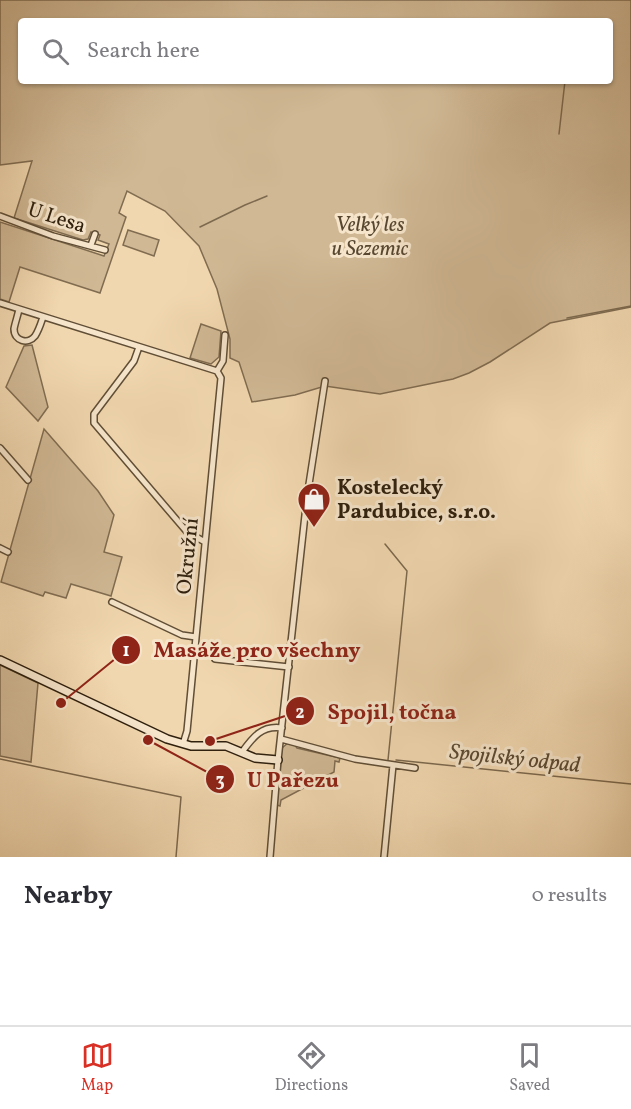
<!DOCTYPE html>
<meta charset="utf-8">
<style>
body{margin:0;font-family:Vollkorn,serif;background:#f2f2f3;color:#2b2b33}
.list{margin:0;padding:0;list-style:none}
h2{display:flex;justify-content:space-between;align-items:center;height:78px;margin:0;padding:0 24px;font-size:26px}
h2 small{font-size:20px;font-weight:400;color:#7c7c81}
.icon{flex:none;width:33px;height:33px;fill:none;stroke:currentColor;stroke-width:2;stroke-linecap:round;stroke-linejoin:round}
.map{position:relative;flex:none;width:631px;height:857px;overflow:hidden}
.search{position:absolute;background:#fff;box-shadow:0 2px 4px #0004;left:18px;right:18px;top:18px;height:66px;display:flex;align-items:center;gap:15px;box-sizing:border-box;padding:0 21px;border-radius:6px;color:#7c7c81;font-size:22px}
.sheet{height:168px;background:#fff}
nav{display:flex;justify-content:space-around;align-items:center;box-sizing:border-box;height:84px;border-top:2px solid #e1e1e2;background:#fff;font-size:16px;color:#7c7c81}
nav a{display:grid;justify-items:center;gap:3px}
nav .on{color:#d93025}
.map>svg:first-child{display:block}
.green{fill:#d0b894;stroke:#806c51;stroke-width:1.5;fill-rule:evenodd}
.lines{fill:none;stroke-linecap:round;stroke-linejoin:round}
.stream{stroke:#7c694e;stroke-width:1.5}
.street-casing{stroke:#604e36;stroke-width:8}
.secondary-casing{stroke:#2f200e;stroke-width:10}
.street{stroke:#f6e5cb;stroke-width:5}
.secondary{stroke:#f6e5cb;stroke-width:7}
.labels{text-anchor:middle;stroke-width:6;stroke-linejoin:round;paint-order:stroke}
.street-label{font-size:21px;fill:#2f200e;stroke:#f6e5cb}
.park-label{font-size:21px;font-style:italic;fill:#574630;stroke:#f6e5cb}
.poi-label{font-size:21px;font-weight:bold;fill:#2f200e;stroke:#f6e5cb;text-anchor:start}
.water-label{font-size:22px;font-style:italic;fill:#5c4a33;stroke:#f6e5cb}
.leader{fill:none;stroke:#8f2418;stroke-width:2}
.callout-dot{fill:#8f2418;stroke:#f6e5cb;stroke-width:2}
.mark-label{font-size:18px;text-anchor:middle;font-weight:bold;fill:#fff}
.callout-label{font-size:22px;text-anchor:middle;font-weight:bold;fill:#8f2418;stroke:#f6e5cb;stroke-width:6;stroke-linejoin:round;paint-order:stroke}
</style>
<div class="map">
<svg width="631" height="857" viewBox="0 0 631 857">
<rect width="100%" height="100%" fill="#f1d7af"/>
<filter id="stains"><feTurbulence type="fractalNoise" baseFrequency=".00333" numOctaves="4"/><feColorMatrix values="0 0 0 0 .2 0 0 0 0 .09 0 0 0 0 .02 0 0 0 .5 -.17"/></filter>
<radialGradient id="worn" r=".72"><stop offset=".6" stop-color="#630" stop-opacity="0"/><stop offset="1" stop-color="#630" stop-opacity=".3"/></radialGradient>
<path class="green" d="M0,0H631V307L550,323L490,362L469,373L453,379L380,394L325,386L295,395L252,402L239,362L230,358V339L217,289L199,246L165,211L127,191L119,213L126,217L100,293L20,267L9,302L0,299V222L104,256L109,244L98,240L100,235L91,232L88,239L83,240L14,218L32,161L0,165ZM21,21H610V81H21Z
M128,230L159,240L154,256L123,245Z
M201,324L221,331L219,357L211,364L190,358Z
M32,345L48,407L38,421L6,387L24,346Z
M44,429L98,491L114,515L104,552L122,557L111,596L71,584L66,598L45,592L43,596L1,582Z
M0,665L38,683L31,762L0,756Z
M288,743L294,744L297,748L340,758L339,762L335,761L334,772L281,800L280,806L277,805L282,748Z"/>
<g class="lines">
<path class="stream" d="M559,134L565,81
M200,227L245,205L267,196
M567,318L631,306
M385,544L407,571L388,760
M0,759L181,797L176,857
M396,760L631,784
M290,787L292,780L298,775"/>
<defs>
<path id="street" d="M0,216L53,236L105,250
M91,245L95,234
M0,303L217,371
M19,309C18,315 15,323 14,329C14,341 28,345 35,336C39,330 41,323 43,317
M139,347L134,361L94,414V423L187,532L205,542
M0,448L28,480
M0,548L8,552
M112,602L182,635L196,637
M215,659L289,667
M281,739L355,759L415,768
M183,744L187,731L221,378L217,371L223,361L225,335
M242,752C253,737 262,725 282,728
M270,857L278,760L307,497L325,381
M384,857L393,765"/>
<path id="secondary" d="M0,660L167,739L191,746H226L255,758L278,760"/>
</defs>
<use href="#street" class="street-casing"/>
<use href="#secondary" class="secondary-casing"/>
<use href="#street" class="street"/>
<use href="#secondary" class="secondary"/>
</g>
<defs>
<symbol id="shop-pin" viewBox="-11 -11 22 30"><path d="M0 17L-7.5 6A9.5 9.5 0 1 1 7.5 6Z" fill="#8f2418" stroke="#f6e5cb"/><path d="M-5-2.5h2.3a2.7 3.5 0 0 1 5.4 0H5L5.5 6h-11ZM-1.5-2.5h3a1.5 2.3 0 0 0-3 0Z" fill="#fff"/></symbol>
</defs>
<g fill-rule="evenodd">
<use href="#shop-pin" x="295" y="480" width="38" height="52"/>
</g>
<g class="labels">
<g class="street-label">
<text transform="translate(57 217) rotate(18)" y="7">U Lesa</text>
<text transform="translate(187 556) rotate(-84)" y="7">Okružní</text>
</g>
<g class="park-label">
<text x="370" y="231">Velký les<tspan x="370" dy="24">u Sezemic</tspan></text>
</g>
<g class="poi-label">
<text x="337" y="494">Kostelecký<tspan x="337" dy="24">Pardubice, s.r.o.</tspan></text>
</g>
<g class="water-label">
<text transform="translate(515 757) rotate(6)" y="8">Spojilský odpad</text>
</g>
</g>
<path class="leader" d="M61 703L126 650M210 741L300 711M148 740L220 779"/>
<g class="callout-dot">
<circle cx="61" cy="703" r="6"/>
<circle cx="210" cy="741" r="6"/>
<circle cx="148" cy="740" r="6"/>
<circle cx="126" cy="650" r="15"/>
<circle cx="300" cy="711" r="15"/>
<circle cx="220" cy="779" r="15"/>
</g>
<g class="mark-label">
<text x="126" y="656">1</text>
<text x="300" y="718">2</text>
<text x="220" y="786">3</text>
</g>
<g class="callout-label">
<text x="257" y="657">Masáže pro všechny</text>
<text x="392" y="719">Spojil, točna</text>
<text x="293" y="787">U Pařezu</text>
</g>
<rect width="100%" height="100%" filter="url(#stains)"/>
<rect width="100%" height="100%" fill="url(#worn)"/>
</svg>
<div class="search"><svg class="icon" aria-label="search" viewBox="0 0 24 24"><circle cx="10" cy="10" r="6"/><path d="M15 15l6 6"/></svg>Search here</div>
</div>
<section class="sheet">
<h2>Nearby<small>0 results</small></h2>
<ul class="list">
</ul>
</section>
<nav>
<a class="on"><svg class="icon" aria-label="map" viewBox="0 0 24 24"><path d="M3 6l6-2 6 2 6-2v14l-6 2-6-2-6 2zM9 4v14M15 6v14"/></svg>Map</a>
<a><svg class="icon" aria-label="directions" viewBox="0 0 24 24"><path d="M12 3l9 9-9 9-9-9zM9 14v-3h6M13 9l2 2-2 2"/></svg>Directions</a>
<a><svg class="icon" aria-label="saved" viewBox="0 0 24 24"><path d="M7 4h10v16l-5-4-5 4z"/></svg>Saved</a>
</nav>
